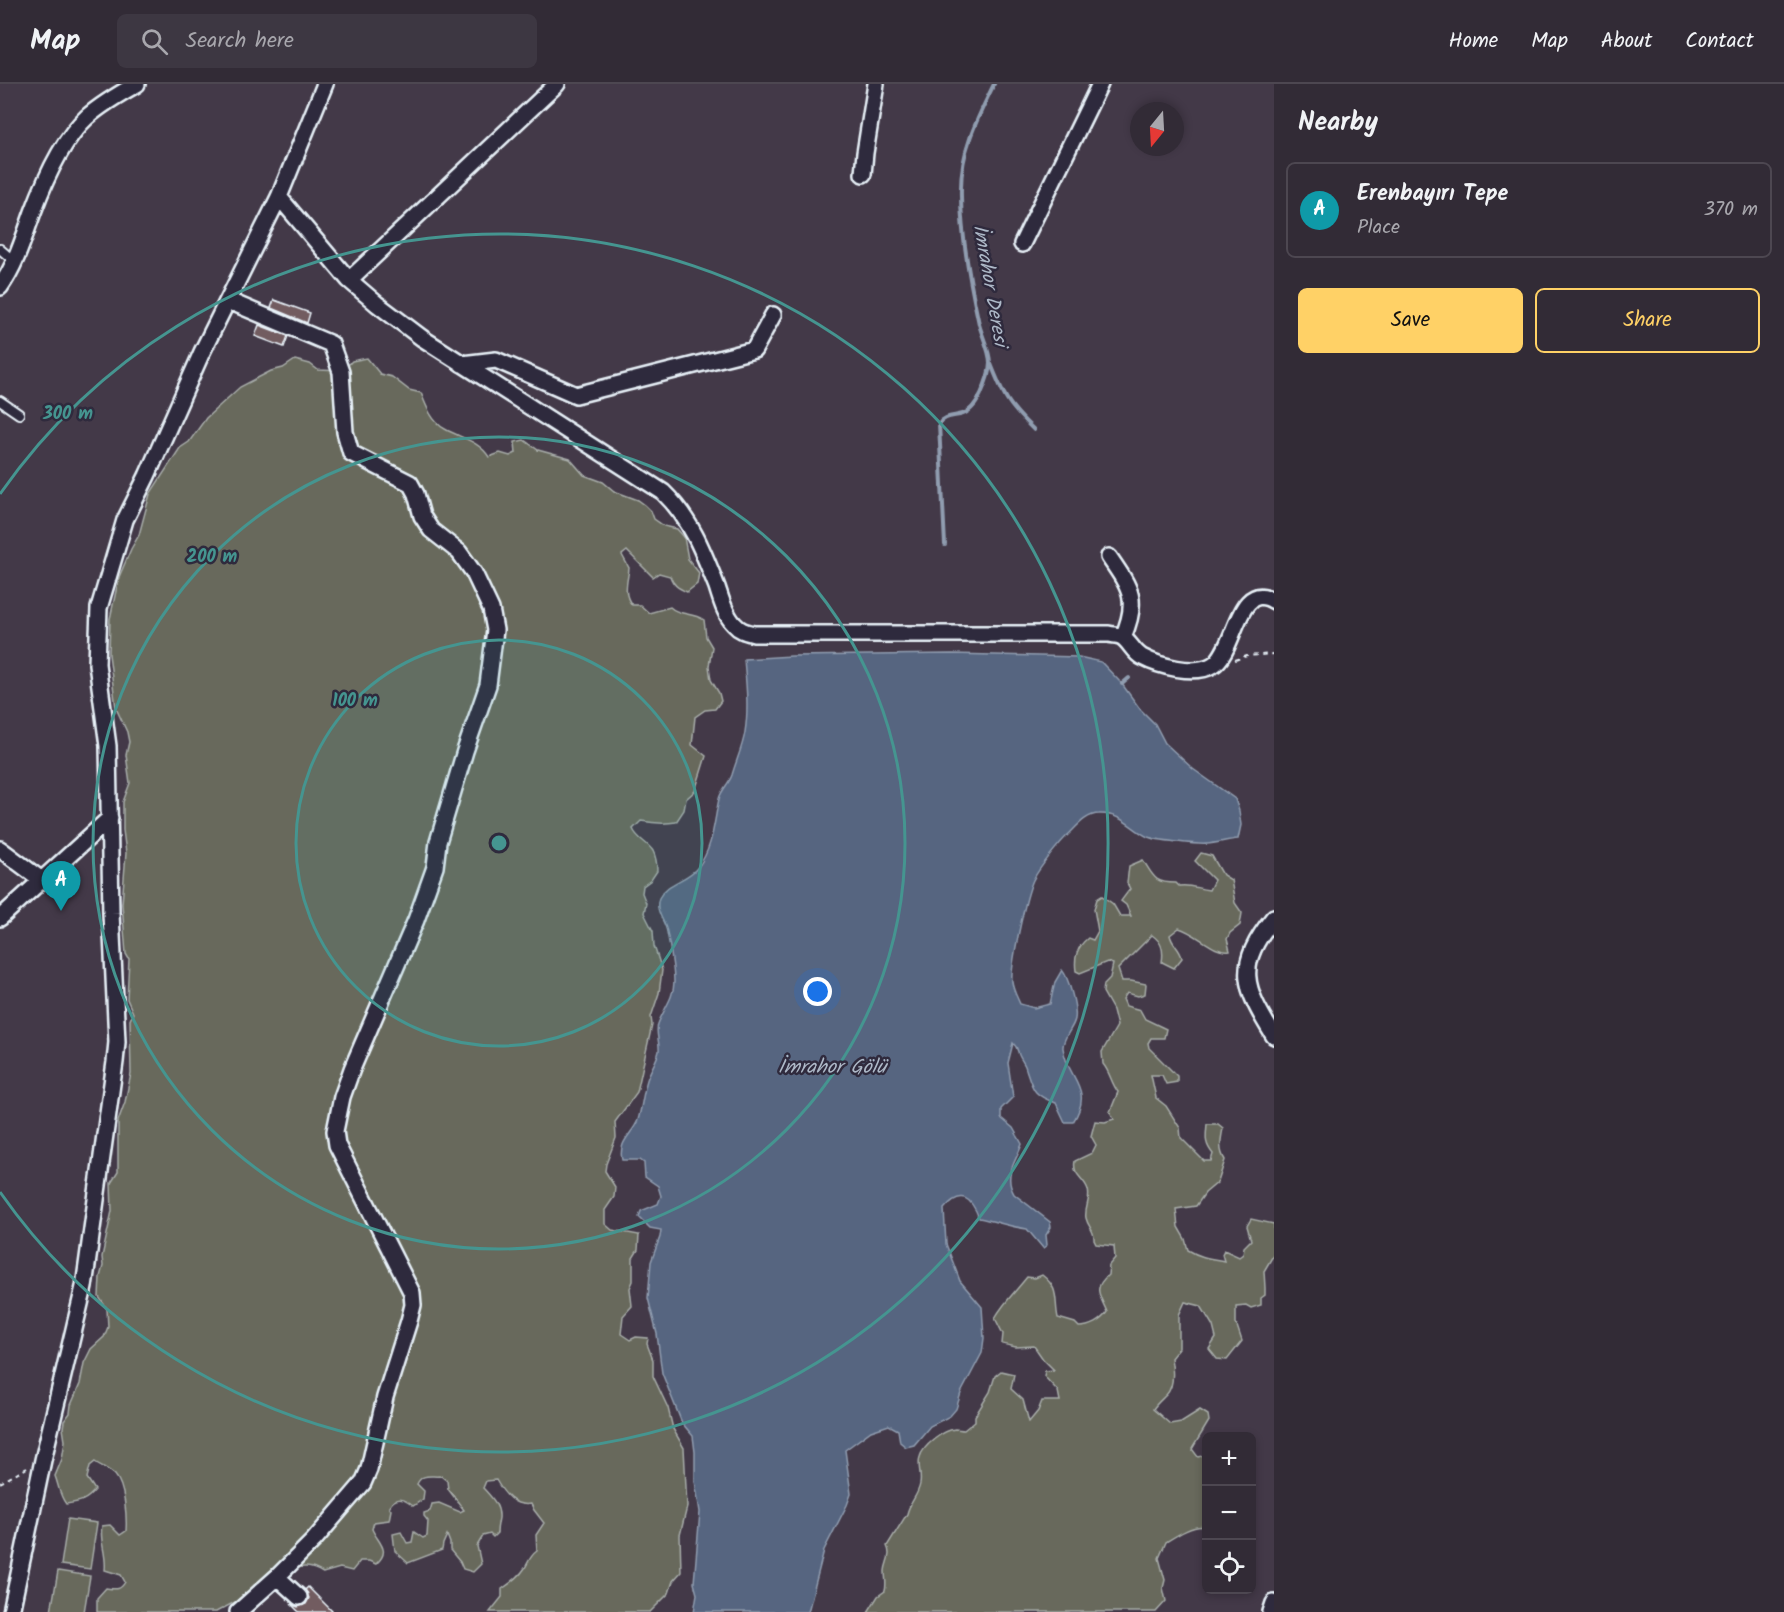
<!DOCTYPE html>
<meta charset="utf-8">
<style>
body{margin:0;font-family:Kalam,sans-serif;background:#3d3742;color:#f1f3f6}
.controls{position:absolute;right:18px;bottom:18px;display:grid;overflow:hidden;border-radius:9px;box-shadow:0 3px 9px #0003}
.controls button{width:54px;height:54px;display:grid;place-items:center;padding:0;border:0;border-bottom:2px solid #4d4751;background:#322b36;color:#f1f3f6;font:30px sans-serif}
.compass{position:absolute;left:1130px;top:18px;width:54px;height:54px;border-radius:50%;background:#322b36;box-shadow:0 3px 9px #0003;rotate:198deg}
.you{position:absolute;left:818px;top:908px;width:21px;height:21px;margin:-15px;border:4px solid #fff;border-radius:50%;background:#1a73e8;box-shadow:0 0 0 9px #1a73e833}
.badge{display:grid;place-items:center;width:39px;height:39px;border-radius:50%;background:#ffd166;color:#fff;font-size:20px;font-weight:700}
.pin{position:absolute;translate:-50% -50px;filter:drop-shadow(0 2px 3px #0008)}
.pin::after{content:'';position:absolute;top:32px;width:21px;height:18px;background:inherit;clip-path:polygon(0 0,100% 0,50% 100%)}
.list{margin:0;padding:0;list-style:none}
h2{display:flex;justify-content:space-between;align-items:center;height:78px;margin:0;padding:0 24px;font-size:26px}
h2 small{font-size:20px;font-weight:400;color:#a8a7ad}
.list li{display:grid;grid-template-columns:39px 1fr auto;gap:18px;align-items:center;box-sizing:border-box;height:96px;margin:0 12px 12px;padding:0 12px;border:2px solid #4d4751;border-radius:9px}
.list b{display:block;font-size:22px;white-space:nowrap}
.list p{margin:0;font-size:20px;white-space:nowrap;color:#a8a7ad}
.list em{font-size:20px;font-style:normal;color:#a8a7ad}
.actions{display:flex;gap:12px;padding:18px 24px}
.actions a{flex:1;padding:14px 0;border:2px solid #ffd166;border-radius:9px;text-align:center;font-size:21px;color:#ffd166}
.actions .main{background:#ffd166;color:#111}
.icon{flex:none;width:33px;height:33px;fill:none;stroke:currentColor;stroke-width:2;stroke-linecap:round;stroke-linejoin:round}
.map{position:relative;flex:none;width:1274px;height:1528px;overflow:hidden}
header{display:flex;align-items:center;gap:36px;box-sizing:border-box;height:84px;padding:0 30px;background:#322b36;border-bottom:2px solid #4d4751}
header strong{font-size:28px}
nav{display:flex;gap:33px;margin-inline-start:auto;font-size:21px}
.search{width:420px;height:54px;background:#3d3742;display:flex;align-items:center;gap:15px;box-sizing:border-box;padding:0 21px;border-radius:9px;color:#a8a7ad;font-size:22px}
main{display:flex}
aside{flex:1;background:#322b36}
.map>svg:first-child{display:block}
.green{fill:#67695b;stroke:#a8adaa;stroke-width:1.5}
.water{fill:#566580;stroke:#909db0;stroke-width:1.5}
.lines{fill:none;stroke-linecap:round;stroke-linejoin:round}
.stream{stroke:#909db0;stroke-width:4}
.building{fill:#725c61;stroke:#e8f1f8;stroke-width:1.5}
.service-casing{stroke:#e8f1f8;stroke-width:12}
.minor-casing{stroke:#e8f1f8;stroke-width:20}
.path{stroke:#e8f1f8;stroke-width:2;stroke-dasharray:4.5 4.5;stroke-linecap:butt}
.service{stroke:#2f2a3d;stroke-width:8}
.minor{stroke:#2f2a3d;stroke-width:15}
.ring{fill:none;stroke:#459590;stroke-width:3}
.labels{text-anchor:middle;stroke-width:5;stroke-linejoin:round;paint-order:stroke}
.water-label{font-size:20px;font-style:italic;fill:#aeb9c8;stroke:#2f2a3d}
.centre{fill:#459590;stroke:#2f2a3d;stroke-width:3}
.ring-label{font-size:18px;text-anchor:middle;font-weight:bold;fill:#459590;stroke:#2f2a3d;stroke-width:5;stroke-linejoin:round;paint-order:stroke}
</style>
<header>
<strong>Map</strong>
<div class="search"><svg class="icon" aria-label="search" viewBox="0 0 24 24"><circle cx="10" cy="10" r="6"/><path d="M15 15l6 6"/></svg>Search here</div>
<nav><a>Home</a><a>Map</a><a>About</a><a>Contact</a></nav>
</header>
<main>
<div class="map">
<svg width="1274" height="1528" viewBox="0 0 1274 1528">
<rect width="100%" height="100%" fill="#433948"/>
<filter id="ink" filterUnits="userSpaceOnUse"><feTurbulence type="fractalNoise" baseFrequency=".0167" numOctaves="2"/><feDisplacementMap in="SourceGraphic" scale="12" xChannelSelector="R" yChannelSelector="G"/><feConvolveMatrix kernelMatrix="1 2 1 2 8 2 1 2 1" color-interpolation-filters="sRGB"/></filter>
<g filter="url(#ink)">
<path class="green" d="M367,274L380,290L392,293L409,306L421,309C426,322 432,338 445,345C461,354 479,357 489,373L500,369L510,372L516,369L515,358L524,356L538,366L570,375L584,391L603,398L614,407L638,416L645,421L651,427L654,435L664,442L677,445L684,453L688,475L699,489L697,500L687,508C678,504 673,501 670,492L659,489L653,493L627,467L622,471L629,484C628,496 622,509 632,521H640L649,529L670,523C679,532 692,528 704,536L706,553L712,563L709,582L711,596L719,609L721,617L715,625L705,626L695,633L692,661L706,672L695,707L686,715L684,726L676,738C665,740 652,739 641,737L633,745C637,755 647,758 653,767C656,773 657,780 657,787L651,796L643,802L642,809L646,819L644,829L653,847L654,862L662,886L659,909L651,933L652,941L637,1008L615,1038L616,1054L606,1080L605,1087L615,1103L614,1113L605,1126V1140L612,1146L639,1151L638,1166L633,1174V1197L630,1204L632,1222L623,1232L621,1250L630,1256L636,1253L648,1254L647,1260L653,1276V1292L668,1324L673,1345L684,1364L687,1423L680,1451L681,1488L673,1497L669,1509L650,1528H490L502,1513V1505C511,1499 520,1492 525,1484C529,1477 530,1472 537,1467L536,1451L544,1439L534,1426L531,1420C514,1423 504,1410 496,1396L486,1397L483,1404C491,1413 500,1421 499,1434C498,1440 497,1443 497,1449L493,1453L490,1450L483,1452L477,1462L481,1480L473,1488L463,1485L460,1478L450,1466V1459L447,1451L443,1460L442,1466L408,1479L395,1467L393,1450L401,1448L407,1459L412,1458L414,1448L423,1454L427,1452L428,1437L424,1432V1429L430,1427L432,1420L439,1419L460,1428L464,1426L448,1405L447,1397L441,1392C430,1393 422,1389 417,1400L424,1407L423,1415L413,1422C404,1415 396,1411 389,1423L391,1426L389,1436L374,1438L372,1445C378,1459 392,1466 376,1480L369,1477H360L352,1487L340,1484L323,1489C303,1476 292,1488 272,1487L261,1498L254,1501L242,1517L235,1518L216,1528H97V1514L106,1504C115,1505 120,1507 125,1498L121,1491L105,1486C107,1470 99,1457 102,1442L110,1441L120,1451L126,1447C127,1433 125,1402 115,1391C110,1386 101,1382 95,1378L90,1382L87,1394L95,1406C86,1417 80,1418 66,1420C59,1411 59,1402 55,1392L62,1375L65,1357L63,1344L64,1337L70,1329L71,1321L80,1300L84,1279L91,1265L104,1253L108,1243L107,1225L99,1213L100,1193L103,1182L102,1173L112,1127L111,1099L118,1088V1037L125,1018L131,990L130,936L133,929L127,915L129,875L126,870L122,820L126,769L123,746V718L130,699L126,671L129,658L127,648L116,624L109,570L110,535L119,493L131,465L139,451L150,410L180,364L189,358L206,334L240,303L271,287L283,284L295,276L310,280L318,286L342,287L352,277Z
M1201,769L1212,772L1223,791L1231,796L1235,819L1242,829L1240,841L1230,849L1227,855L1230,867C1214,870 1197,849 1179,844L1170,851C1172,861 1180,864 1182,874L1174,884L1162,878C1164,866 1162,858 1152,851L1118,885L1122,897H1131L1146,900L1145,910L1138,912L1127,909L1123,915L1126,922L1140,926L1145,935L1166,945L1164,954H1151L1148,959L1149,964L1177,992V998L1166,1000L1162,991H1151L1156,1014L1166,1022L1180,1044L1181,1054L1204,1077H1211L1213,1070C1204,1059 1206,1053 1207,1040H1218L1223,1044C1221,1056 1218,1065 1225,1076L1218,1098L1205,1109L1196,1122L1176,1125L1178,1143L1185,1155L1188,1166C1202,1174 1209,1174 1224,1177L1222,1170L1224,1166L1239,1173L1243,1170L1244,1163L1251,1156L1247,1142L1251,1135L1274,1140V1170L1264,1187L1265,1204V1211L1261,1214V1221L1251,1224L1246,1221L1236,1222V1239L1242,1257L1227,1276L1217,1275L1209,1265L1216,1254L1213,1242L1201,1222L1185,1218L1179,1231V1264L1171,1274C1173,1285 1175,1302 1166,1311C1161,1316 1157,1319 1153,1325L1170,1340L1181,1338L1200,1326L1208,1331L1209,1337L1192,1365L1198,1373L1206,1371V1443C1194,1440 1177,1451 1166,1458L1159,1474L1165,1496L1163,1504L1166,1517L1156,1528H868L878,1512L885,1507C887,1500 885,1494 885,1487C886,1477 892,1472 887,1462L907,1430C909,1419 918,1412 920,1400C922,1391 917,1381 920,1373C923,1362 943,1346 955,1345C958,1345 961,1346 964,1346L975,1337V1332L990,1308L995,1292L1001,1287L1014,1290L1011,1305L1023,1316L1029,1338L1038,1327L1042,1317H1060L1058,1307L1044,1292L1045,1287L1054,1286L1043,1275L1034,1262L1016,1263L1002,1260L1003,1250L995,1234C1004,1218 1016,1207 1027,1193L1035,1194L1042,1191C1060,1205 1054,1215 1058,1234L1075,1239L1079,1243C1090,1243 1101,1237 1107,1228C1100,1211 1092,1205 1108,1191L1109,1181L1115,1174L1114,1162L1096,1160L1094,1156C1095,1147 1088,1143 1086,1134C1084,1125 1091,1116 1088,1106C1085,1094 1072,1092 1075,1077L1092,1069L1096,1061L1091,1052L1095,1037L1105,1038L1114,1035L1110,1028L1118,1008C1111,999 1110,988 1103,980L1102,968L1117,942L1113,926L1103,908L1104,900L1110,894L1113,880L1107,878L1080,889L1076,887C1074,873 1077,863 1088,854L1093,856L1098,847L1094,825L1097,815L1102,812L1113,820L1120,832H1131L1126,821L1121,817L1130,805L1127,799L1129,782L1143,776C1154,793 1154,799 1176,799L1179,802C1191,800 1197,805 1209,806L1214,796L1195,777Z
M68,1435L97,1439L90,1485L61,1481Z
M58,1487L90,1492L84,1528H51Z"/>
<path class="water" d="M952,570L1079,573L1101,578L1122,600L1140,625L1155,640L1165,659L1193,685L1235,715L1239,727L1241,741L1238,755C1228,756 1217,759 1207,760C1199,761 1155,756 1148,753C1131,745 1122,729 1099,730C1087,730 1078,741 1070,749C1060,758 1039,784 1033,796C1026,811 1010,883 1012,898C1013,906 1017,913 1020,920L1034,924L1050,920L1055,898L1062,886C1069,894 1077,924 1075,935C1073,945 1062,954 1063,964C1067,995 1095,1004 1073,1038H1065L1056,1019C1033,1011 1033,1006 1026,985C1025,980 1021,976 1019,971C1017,965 1018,964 1013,959L1008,979L1013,1013L1001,1025V1034L1013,1044L1022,1060C1016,1078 1003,1091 1014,1110L1050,1138L1051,1143L1046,1151L1047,1161L1043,1164L1027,1145C1011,1143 995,1137 979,1134C971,1113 961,1105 944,1125L946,1160L954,1181L960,1197L982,1223L984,1254L982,1269L961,1309L956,1325L950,1332L930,1342L914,1361L906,1363L900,1358L898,1346L889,1341L871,1347L845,1366L851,1410L847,1421L824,1466L808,1528H694L697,1510L694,1499L700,1428L695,1397V1368L693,1352L682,1339L662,1289L657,1250L648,1214L651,1178L660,1153L661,1146L650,1144L639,1133L641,1127L658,1120L661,1112L658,1102L645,1093L644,1079L640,1076H622C618,1057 632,1051 638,1036C642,1023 643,1009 647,996C650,986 657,977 659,967C660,958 655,948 658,940C663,926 674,914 674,898C674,882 670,864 667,848C665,837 654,826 659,814C667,798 687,797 698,783C713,764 714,737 719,715C721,706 729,700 732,691C736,677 743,662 745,648C749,624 746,599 744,575L792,572Z"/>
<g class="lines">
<path class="stream" d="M991,280C1004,313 1008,321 1034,346
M945,461L939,340C945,331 954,333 963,330C972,327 977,318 981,310C985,301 990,289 990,279C990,267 982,252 979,240C970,199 960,145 961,104C961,66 978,33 994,0
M1122,600L1129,594"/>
</g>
<path class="building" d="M274,216L310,229L307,239L271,224Z
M259,241L288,252L284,263L255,252Z
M308,1503L333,1528H299L291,1520L298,1523L306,1520L309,1514L305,1506Z"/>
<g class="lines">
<defs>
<path id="service" d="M0,165L14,177
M0,317L19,330"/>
<path id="minor" d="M863,90L865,69L876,0
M279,113L349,196L377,220L422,254L663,408C691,435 703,467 717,503C721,515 725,531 734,540C740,547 746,548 754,550H1109C1112,551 1119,551 1122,553C1130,558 1133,568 1142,573C1159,582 1195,592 1213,581C1236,567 1237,494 1274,517
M1022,160L1100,0
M349,196L557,0
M0,203C16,181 24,153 33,128C44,98 63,55 87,33C102,20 119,10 137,0
M229,217L331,260L341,288L345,348L351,369L410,399L416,410L422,432L431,446L459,468L474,489L491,525L495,546L488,601L465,667L438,758L435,783L416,836L352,985L342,1013L335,1047L337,1061L412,1209L413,1221L409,1237L385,1313L369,1385L363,1399L314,1456L277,1493L238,1528
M462,280L496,276L576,311L754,266L773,231
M1109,473C1131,505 1139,516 1123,553
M0,765L43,797
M1274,833C1235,882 1243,902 1274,952
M0,834L110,734
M277,1493L299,1513
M11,1528L43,1376L84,1203L115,978L117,958L111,829L108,662L97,580L99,524L125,436L147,392L202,268L279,113L325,0
M1271,1528L1274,1519"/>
</defs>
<use href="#service" class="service-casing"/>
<use href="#minor" class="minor-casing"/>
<path class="path" d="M1235,576L1247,572L1274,570
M0,1399L27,1384"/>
<use href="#service" class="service"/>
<use href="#minor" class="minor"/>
</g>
</g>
<circle cx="499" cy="759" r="203" fill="#459590" fill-opacity=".12"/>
<g class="ring">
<circle cx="499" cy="759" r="203"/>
<circle cx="499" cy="759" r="406"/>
<path d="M0 410A609 609 0 1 1 0 1108"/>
</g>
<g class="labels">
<g class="water-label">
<text transform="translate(991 201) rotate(80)" y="7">İmrahor Deresi</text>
<text x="832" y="989">İmrahor Gölü</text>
</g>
</g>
<circle cx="499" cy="759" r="9" class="centre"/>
<g class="ring-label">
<text x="68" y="335">300 m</text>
<text x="212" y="478">200 m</text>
<text x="355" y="622">100 m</text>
</g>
</svg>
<div class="controls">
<button>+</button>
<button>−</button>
<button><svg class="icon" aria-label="locate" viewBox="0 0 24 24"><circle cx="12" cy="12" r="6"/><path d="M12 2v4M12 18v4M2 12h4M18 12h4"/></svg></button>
</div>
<svg class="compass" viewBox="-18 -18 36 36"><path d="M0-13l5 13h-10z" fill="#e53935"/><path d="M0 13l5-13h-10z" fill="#a8a7ad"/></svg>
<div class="you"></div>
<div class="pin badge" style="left:61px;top:827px;background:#0f9aa8">A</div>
</div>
<aside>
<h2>Nearby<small></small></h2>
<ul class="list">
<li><span class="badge" style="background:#0f9aa8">A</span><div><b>Erenbayırı Tepe</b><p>Place</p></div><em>370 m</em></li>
</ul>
<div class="actions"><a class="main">Save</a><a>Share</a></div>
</aside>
</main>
